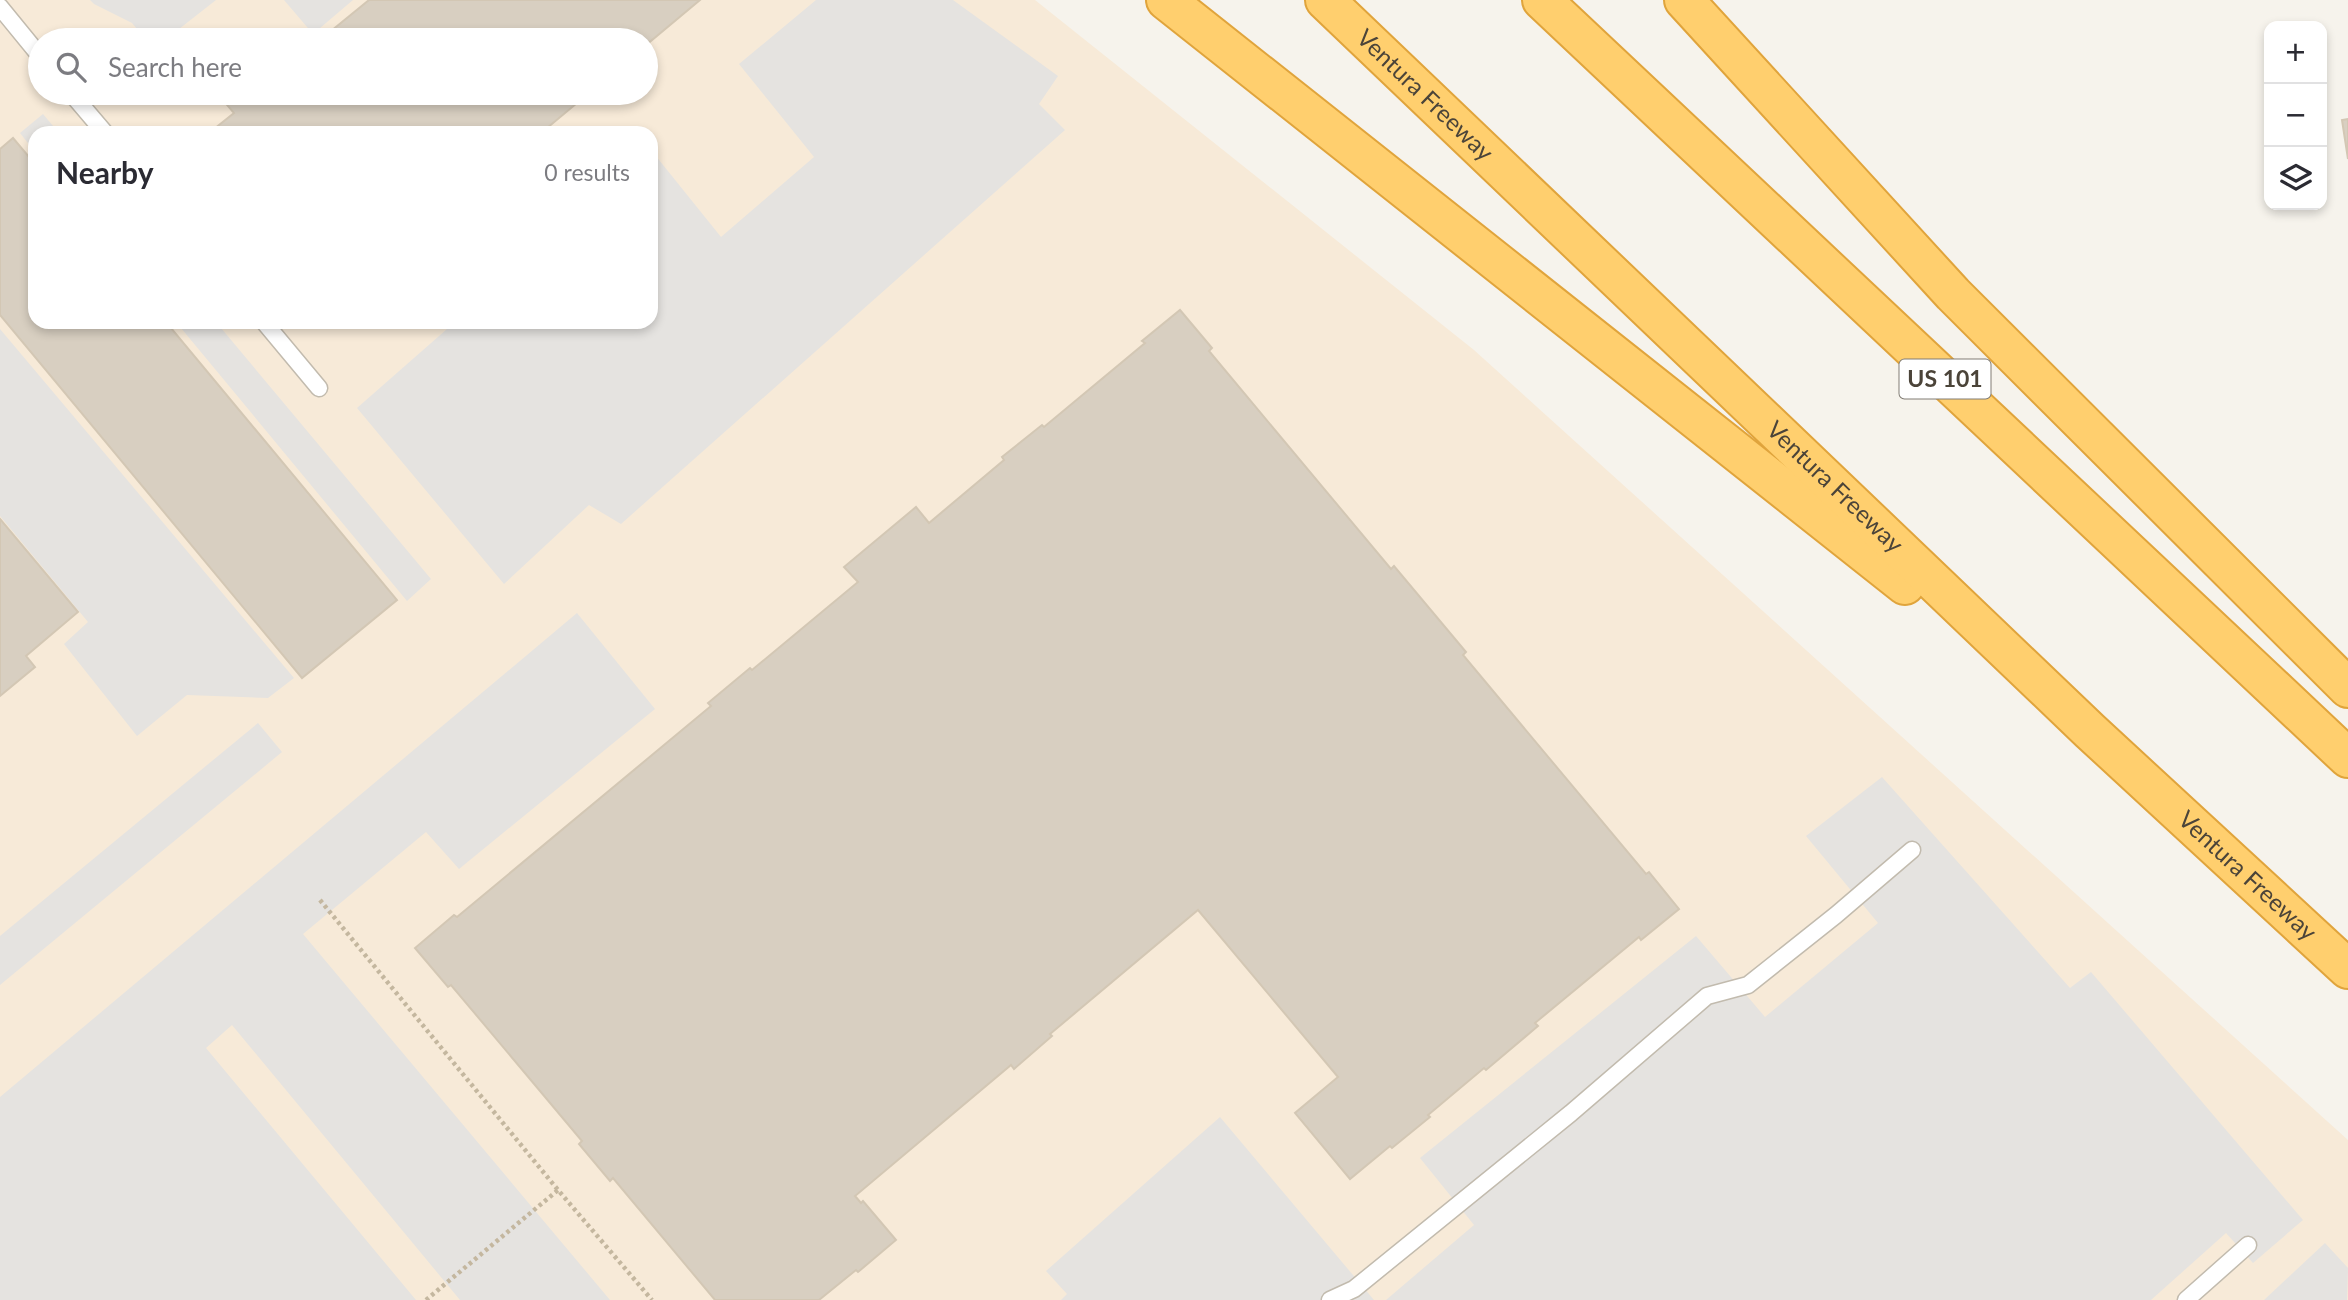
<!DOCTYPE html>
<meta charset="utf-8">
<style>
body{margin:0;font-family:Lato,sans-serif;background:#f2f2f3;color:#2b2b33}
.controls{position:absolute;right:21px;top:21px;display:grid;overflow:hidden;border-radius:14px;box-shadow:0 4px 10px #0003}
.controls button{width:63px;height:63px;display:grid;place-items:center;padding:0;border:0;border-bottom:2px solid #e1e1e2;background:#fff;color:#2b2b33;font:35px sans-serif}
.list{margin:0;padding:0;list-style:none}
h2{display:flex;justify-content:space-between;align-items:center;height:91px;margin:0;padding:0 28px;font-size:30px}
h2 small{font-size:23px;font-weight:400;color:#7c7c81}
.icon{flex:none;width:38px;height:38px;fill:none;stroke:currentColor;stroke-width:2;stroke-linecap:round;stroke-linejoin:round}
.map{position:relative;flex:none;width:2348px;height:1300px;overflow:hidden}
.search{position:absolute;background:#fff;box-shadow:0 4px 10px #0003;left:28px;top:28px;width:630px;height:77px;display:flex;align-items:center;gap:18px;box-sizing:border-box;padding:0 24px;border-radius:38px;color:#7c7c81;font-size:26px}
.panel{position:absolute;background:#fff;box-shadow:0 4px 10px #0003;left:28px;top:126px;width:630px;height:203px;border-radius:21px}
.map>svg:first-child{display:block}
.commercial{fill:#f7ead8;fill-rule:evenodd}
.parking{fill:#e5e3e0}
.building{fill:#d8cfc1;stroke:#d3c7b4;stroke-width:2}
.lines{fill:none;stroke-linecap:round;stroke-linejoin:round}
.lane-casing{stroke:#c2bbae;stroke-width:19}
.highway-casing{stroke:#e0a43c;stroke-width:42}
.path{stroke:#c4b79f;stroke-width:4.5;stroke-dasharray:3.5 3.5;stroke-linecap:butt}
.lane{stroke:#fff;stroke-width:16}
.highway{stroke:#ffcf6e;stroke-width:38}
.labels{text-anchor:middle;stroke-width:5;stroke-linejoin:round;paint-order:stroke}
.shield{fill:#fff;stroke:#817c74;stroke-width:2}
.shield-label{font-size:23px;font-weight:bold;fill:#4b4439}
.street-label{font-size:24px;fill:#4b4439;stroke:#fff}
</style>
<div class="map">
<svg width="2348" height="1300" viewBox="0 0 2348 1300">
<rect width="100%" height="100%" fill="#f6f3ec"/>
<path class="commercial" d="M0,0H1035L1474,350L2348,1140V1300H0ZM40,40H646V93H40ZM35,133H651V322H35Z"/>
<path class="parking" d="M90,0H216L165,40H146L132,23L94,4Z
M284,0H353L313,34Z
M816,0H953L1058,76L1039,104L1065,130L621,524L589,505L504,584L357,408L455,322H651V150L721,237L814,157L739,64Z
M43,114L59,133H35V152L20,133Z
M176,322H216L431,579L407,601Z
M0,329L294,678L268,698L187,695L137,736L64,644L88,622L0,516Z
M577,613L655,709L459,869L426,832L303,934L610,1300H460L232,1025L206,1048L416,1300H0V1097Z
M258,723L282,752L0,985V936Z
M1882,777L2070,988L2091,972L2303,1220L2253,1263L2226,1233L2151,1300H1386L1474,1225L1420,1158L1696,936L1765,1017L1878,923L1806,836Z
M1220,1117L1374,1300H1061L1067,1294L1046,1271Z
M2325,1243L2348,1268L2347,1300H2264Z"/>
<path class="building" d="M369,0H700L646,45V40H320Z
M223,93H589L541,133H209L234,113L222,99L226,96Z
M2348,119V159L2342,120Z
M13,138L35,164V322H166L397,600L302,678L0,315V149Z
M1180,310L1212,348L1209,351L1391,569L1394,566L1466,652L1463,655L1646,874L1649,872L1679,909L1641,940L1639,937L1535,1023L1538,1026L1486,1070L1484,1068L1428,1115L1430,1117L1392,1148L1390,1146L1350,1179L1295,1113L1338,1077L1198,910L1050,1034L1052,1036L1014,1069L1011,1065L855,1196L861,1203L863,1201L896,1240L858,1272L856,1270L819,1300H715L613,1178L610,1181L579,1144L582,1141L451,985L448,987L415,948L454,915L457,917L711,706L708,703L750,668L752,670L858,582L844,567L916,507L929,523L1004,460L1002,457L1042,425L1044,427L1145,343L1142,341Z
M0,519L78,612L26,656L35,667L0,696Z"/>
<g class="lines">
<defs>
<path id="lane" d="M0,7L40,56
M71,93L105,133
M264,322L319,388
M1330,1300L1354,1289L1571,1113L1707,996L1748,985L1836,915L1912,850
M2186,1300L2248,1245"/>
<g id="highway">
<path d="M1166,0L1905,585"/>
<path id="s1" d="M1325,0L2090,731L2348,969"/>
<path d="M1542,0L2348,758"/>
<path d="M1684,0L1953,294L2348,688"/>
</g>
</defs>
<use href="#lane" class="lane-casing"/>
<use href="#highway" class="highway-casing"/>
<path class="path" d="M320,900L558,1190L652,1300
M426,1300L558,1190"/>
<use href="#lane" class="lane"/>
<use href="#highway" class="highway"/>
</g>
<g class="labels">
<rect class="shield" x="1899.5" y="359.5" width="91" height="39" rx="5"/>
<g class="shield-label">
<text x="1945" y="387">US 101</text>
</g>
<g class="street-label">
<text dy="8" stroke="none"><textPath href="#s1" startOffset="138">Ventura Freeway</textPath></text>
<text dy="8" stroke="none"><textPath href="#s1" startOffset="705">Ventura Freeway</textPath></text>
<text dy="8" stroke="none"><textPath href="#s1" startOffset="1272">Ventura Freeway</textPath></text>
</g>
</g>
</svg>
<div class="controls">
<button>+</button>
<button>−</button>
<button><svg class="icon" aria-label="layers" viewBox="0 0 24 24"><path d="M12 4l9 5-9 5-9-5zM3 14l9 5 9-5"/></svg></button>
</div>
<div class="search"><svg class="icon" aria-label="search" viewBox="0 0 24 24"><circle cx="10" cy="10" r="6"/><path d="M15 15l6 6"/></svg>Search here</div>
<section class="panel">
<h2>Nearby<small>0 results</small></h2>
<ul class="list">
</ul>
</section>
</div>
